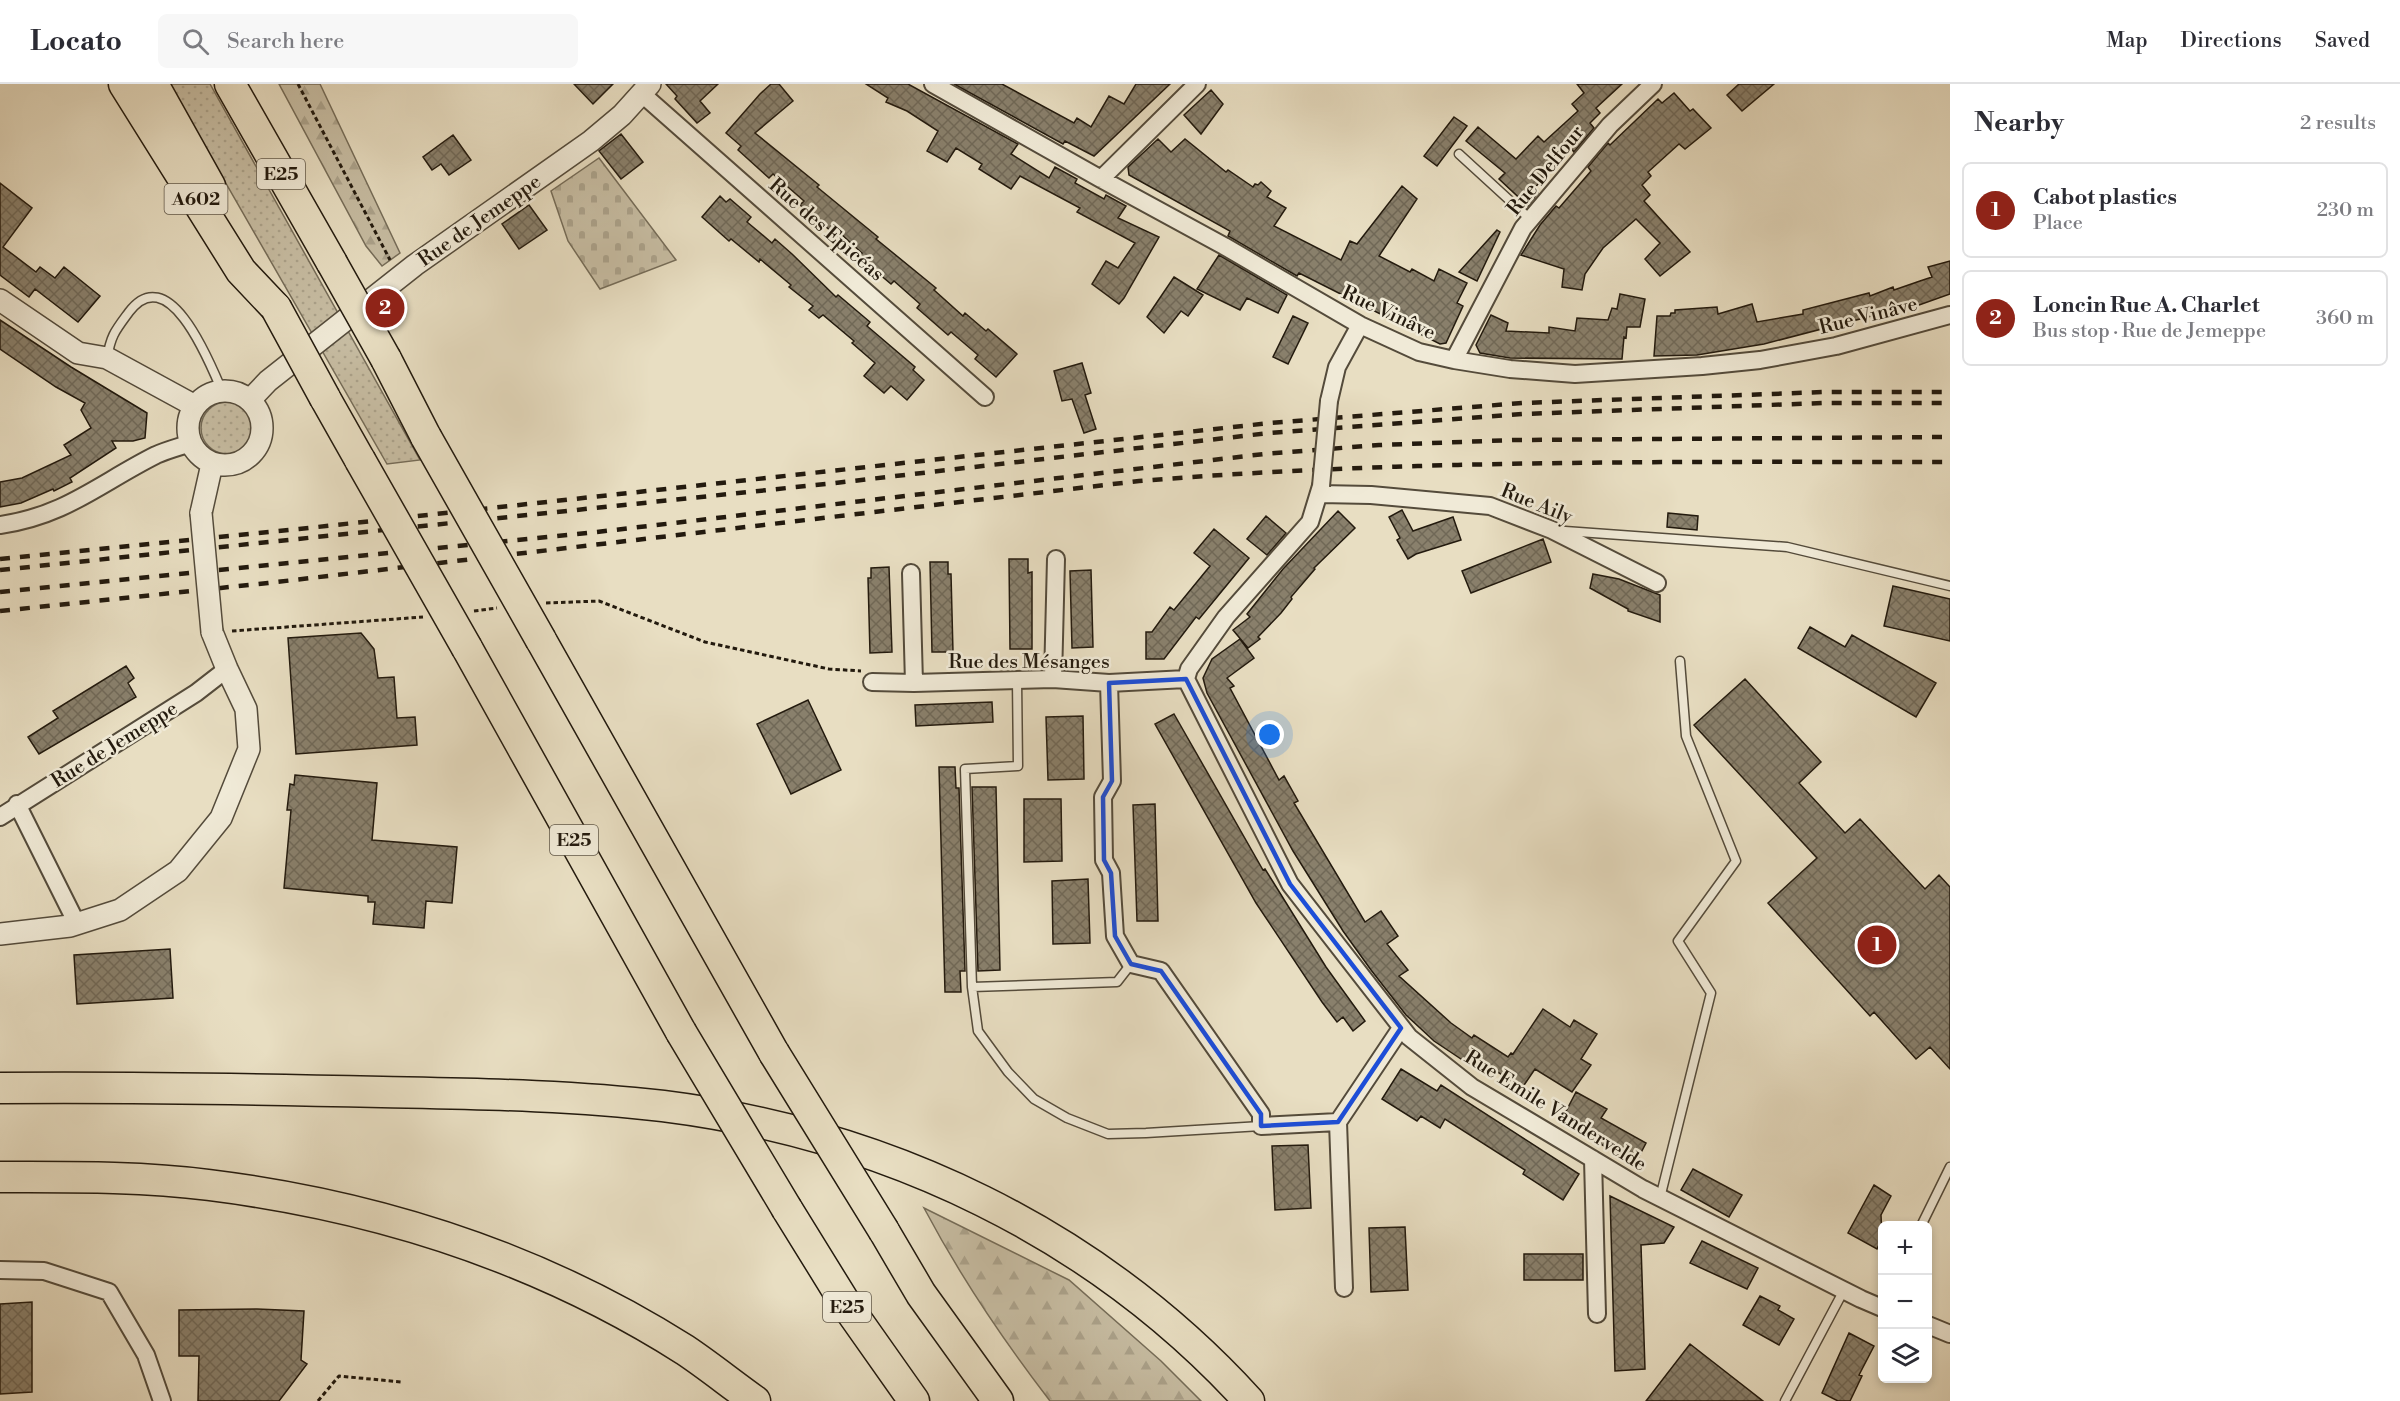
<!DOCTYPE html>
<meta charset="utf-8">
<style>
body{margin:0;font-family:"Libre Bodoni",serif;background:#f7f7f7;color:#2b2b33}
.controls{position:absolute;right:18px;bottom:18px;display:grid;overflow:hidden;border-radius:9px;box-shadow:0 3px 9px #0003}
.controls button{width:54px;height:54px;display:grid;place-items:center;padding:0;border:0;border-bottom:2px solid #e1e1e2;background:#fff;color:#2b2b33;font:30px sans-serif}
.you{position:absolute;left:1270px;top:651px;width:21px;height:21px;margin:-15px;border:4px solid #fff;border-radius:50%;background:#1a73e8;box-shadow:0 0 0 9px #1a73e833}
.badge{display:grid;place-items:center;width:39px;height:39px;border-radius:50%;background:#8f2418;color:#fff;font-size:20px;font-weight:700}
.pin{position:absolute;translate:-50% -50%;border:3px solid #fff;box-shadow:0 2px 6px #0006}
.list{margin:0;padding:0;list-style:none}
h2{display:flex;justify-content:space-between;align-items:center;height:78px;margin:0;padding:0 24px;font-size:26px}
h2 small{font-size:20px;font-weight:400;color:#7c7c81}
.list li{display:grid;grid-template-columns:39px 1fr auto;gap:18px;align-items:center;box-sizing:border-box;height:96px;margin:0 12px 12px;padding:0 12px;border:2px solid #e1e1e2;border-radius:9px}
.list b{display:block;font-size:22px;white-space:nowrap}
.list p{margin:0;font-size:20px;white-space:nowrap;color:#7c7c81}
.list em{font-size:20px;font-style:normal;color:#7c7c81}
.icon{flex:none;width:33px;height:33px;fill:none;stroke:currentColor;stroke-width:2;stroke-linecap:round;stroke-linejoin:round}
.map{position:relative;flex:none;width:1950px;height:1317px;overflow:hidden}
header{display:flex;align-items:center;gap:36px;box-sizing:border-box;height:84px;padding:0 30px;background:#fff;border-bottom:2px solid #e1e1e2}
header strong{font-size:28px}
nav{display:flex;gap:33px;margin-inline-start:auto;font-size:21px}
.search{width:420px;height:54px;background:#f7f7f7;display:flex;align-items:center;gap:15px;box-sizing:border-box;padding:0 21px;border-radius:9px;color:#7c7c81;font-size:22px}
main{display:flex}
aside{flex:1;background:#fff}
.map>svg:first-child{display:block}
.grass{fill:url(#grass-dots);stroke:#756c58;stroke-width:1.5}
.forest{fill:url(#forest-firs);stroke:#756c58;stroke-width:1.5}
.cemetery{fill:url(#cemetery-stones);stroke:#756c58;stroke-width:1.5}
.building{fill:url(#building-cross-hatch);stroke:#231a0e;stroke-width:1.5}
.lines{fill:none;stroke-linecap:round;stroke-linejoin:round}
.service-casing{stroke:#544b3b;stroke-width:11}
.minor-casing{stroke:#544b3b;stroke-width:20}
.tertiary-casing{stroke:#544b3b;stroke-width:24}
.motorway-casing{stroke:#231a0e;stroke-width:33}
.path{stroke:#231a0e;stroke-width:3;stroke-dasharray:4.5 3;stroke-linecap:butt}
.service{stroke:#f0ead7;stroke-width:8}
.minor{stroke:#f0ead7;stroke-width:16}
.tertiary{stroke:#f0ead7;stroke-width:21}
.motorway{stroke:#e8dec2;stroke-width:30}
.rail{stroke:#231a0e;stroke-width:4.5;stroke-dasharray:10 10;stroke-linecap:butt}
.minor-bridge-casing{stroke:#544b3b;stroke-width:20;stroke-linecap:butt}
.tertiary-bridge-casing{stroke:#544b3b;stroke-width:24;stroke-linecap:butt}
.motorway-bridge-casing{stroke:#231a0e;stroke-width:33;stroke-linecap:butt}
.minor-bridge{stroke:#f0ead7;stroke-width:16}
.tertiary-bridge{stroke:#f0ead7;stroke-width:21}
.motorway-bridge{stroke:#e8dec2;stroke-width:30}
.marked{fill:none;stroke:#1d4ed8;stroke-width:4.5;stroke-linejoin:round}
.labels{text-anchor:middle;stroke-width:5;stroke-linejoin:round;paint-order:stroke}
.shield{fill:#f0ead7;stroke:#60584a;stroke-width:1.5}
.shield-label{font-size:18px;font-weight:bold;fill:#231a0e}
.street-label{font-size:20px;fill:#231a0e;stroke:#f0ead7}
</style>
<header>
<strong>Locato</strong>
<div class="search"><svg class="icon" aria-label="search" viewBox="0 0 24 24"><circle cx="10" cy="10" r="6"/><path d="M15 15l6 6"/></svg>Search here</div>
<nav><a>Map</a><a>Directions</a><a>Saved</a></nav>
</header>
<main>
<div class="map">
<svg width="1950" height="1317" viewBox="0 0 1950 1317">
<defs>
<pattern id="grass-dots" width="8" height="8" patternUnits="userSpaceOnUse" patternTransform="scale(1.5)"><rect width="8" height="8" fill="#c7bda3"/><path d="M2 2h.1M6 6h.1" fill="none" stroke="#aba28b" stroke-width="1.8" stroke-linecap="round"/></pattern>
<pattern id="forest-firs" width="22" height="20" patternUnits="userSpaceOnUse" patternTransform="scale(1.5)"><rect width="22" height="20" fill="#c7bda3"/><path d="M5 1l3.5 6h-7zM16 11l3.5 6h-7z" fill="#aba28b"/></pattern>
<pattern id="cemetery-stones" width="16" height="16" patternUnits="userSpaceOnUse" patternTransform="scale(1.5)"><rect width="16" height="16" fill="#c7bda3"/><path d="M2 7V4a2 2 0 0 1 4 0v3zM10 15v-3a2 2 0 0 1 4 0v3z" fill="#aba28b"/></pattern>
<pattern id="building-cross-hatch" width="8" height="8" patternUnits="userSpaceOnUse" patternTransform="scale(1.5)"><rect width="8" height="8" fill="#89806c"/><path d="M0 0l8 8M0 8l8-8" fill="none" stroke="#706857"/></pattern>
</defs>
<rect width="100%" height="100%" fill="#e8dec2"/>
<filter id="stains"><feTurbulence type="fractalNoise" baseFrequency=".00333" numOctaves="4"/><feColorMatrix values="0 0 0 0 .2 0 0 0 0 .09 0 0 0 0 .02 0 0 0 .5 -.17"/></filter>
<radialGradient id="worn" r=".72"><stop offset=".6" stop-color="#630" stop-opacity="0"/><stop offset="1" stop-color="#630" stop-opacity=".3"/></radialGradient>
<path class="grass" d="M169,0H210L420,376L387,380Z
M201 344a26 26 0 1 1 52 0a26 26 0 1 1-52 0Z"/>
<path class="forest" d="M279,0H320L400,169L382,182L366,162Z
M924,1124L1069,1196L1161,1277L1201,1317H1050C1003,1256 960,1192 924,1124Z"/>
<path class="cemetery" d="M599,74L676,176L600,205L568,157L551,107Z"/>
<path class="building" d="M574,0H613L593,20Z
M666,0H718L700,17L710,29L697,39L675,15L677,12Z
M771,0H779L793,17L755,49L819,101L817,103L878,153L876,155L936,204L934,206L963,232L965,229L986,247L988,245L1017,270L996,293L975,275L978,271L951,248L948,251L917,224L920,220L894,197L891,200L859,173L862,169L841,150L838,153L800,121L804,117L796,110L773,90L769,94L738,66L741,62L726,49L760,10Z
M866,0H908L1018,60L1011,70L1049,94L1055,83L1077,95L1075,99L1104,115L1106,111L1126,122L1118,134L1159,153L1124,214L1119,220L1092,200L1106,177L1118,184L1135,159L1077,128L1080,124L1020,92L1011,105L979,85L982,80L956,64L947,78L927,67L938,47L907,27L886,18L888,14Z
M954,0H1002L1074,39L1077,34L1091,43L1109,12L1124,20L1136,0H1170L1094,72L1065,57L1063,60Z
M1577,0H1622L1596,24L1600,29L1590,39L1594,44L1574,68L1570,63L1542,92L1544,93L1533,106L1538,109L1528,122L1499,95L1505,89L1466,57L1478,43L1516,75L1538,52L1544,58L1578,27L1572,20L1584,9Z
M1739,0H1774L1742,27L1727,11Z
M1211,6L1223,20L1201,50L1184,31Z
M1674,9L1690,27L1693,25L1711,44L1685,65L1679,60L1648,88L1651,92L1642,101L1650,111L1644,117L1690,168L1660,192L1645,175L1660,159L1636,135L1603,164L1585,190L1582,206L1562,203L1564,185L1521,171L1540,141L1556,122L1559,124L1591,87L1588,83L1608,59L1610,61L1658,15L1662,19Z
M1454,33L1467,42L1437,82L1424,72Z
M621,50L643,78L621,95L599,67Z
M453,51L471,76L449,91L441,80L432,86L423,73Z
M1158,55L1171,68L1185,55L1226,88L1228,86L1253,103L1255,100L1258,101L1261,98L1271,107L1267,113L1286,124L1274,142L1341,176L1350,157L1357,160L1402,102L1417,115L1379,172L1410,188L1412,185L1434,197L1439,185L1467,199L1457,219L1463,222L1446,259L1440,260L1299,189L1297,192L1228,152L1230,147L1129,91L1128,83Z
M0,99L32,124L3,163L36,188L40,183L55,194L64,183L100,212L78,238L35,205L29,213L0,191Z
M720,112L726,118L730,115L751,133L747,138L772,159L775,155L792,170L836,213L838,211L870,238L867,242L915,283L913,286L924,296L907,316L891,302L884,309L864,292L875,279L852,259L854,257L823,231L819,234L809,226L813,222L789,203L791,201L760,175L759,178L731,155L729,157L702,133Z
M529,121L547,146L519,165L502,140Z
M1497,146L1500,148L1477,197L1459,188Z
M1219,171L1287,211L1278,229L1247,214L1240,226L1197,205Z
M1950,177V210L1905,226L1888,231L1887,228L1764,260L1697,271L1654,272L1657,232H1670L1671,229H1675V226L1717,223L1718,230L1752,220L1757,238L1803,230V226L1869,209L1870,212L1893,203L1894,206L1920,197L1932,193L1928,183Z
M1174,193L1203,211L1188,232L1181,227L1164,249L1147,233Z
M1620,210L1645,215L1640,243H1627L1626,254L1624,253L1622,275L1510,274L1480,269L1476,261L1491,231L1508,239L1506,247L1549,249V243L1575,247L1577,234L1608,236L1612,224L1617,225Z
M1293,232L1308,239L1288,280L1273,273Z
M0,236L71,283L147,329L145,354L133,357H112L116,364L70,394L72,398L54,407L53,405L21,419L0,423V398L22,394L71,371L64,361L91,344L81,326L85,319L56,303L0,265Z
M1082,279L1091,309L1085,311L1096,345L1084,349L1072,315L1062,317L1054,287Z
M1402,426L1413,447L1453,433L1461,456L1416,470L1408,475L1397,456L1400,454L1389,433Z
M1338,427L1355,444L1314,484L1315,485L1291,513L1292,515L1281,529L1258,553L1260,555L1248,564L1233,546L1250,533L1247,530L1283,485Z
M1668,429L1698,432L1697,446L1667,443Z
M1266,432L1286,449L1267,471L1247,455Z
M1214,445L1249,474L1199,535L1196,533L1164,575H1146V548H1152L1170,523L1174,526L1210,482L1194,469Z
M1543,455L1551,478L1471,509L1462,487Z
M1009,475H1028V489L1032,488V565H1010Z
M930,478H948V490H951L953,568H932Z
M889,483L892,568L870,569L868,494H871V484Z
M1091,486L1093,563L1072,564L1070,487Z
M1593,490L1619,495L1660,511V538L1628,527V525L1590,504Z
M1893,502L1950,515V557L1884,542Z
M1810,543L1845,563L1852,551L1936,599L1916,633L1798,564Z
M361,549L374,565L378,594L394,593L397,634L415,633L417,661L296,670L288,554Z
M1240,555L1254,574L1227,594L1234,602L1230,604L1279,696L1284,692L1298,717L1294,719L1365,838L1381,827L1398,852L1387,860L1408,886L1399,892L1451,939L1472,954L1474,951L1508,973L1511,969L1513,970L1543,925L1570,943L1574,936L1597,950L1581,975L1591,981L1572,1008L1535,985L1522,1004L1481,977L1476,985L1434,957L1406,931L1371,886L1343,847L1293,767L1207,609L1203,594L1212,575Z
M126,582L134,594L128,599L136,613L39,670L28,653L58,634L53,627Z
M1745,595L1821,678L1799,699L1845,749L1860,735L1925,805L1939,791L1950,803V985L1930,963L1916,975L1874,928L1870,932L1768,819L1817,774L1694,641Z
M808,616L841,686L791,710L757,640Z
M992,618L993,638L916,642L915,621Z
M1174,630L1263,786L1265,785L1326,883L1365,937L1353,947L1343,933L1337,938L1322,918L1256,819L1155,640Z
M1083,632L1084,695L1048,696L1046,633Z
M939,683H955L956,704H959L965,887H960L961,908H945Z
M295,691L377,699L372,756L457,763L452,819L426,817L424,844L373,840L375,818H368V812L284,804L291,726H287L290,700L294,701Z
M972,703H996L1000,886L978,887Z
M1024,715H1061L1062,777L1024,778Z
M1155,720L1158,837H1137L1133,721Z
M1088,795L1090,859L1053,860L1052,797Z
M170,865L173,914L77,920L74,871Z
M1401,985L1437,1007L1441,1001L1579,1090L1563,1116L1523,1090L1525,1086L1445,1035L1440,1044L1421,1032L1417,1037L1382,1015Z
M1576,1008L1607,1025L1601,1034L1646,1059L1635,1080L1561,1037Z
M1308,1061L1311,1124L1275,1126L1272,1062Z
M1693,1085L1742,1111L1729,1133L1681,1106Z
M1874,1101L1891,1112L1881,1131L1882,1154L1877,1165L1848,1149Z
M1610,1112L1674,1143L1664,1159L1641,1161L1645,1285L1615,1287Z
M1405,1143L1408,1206L1371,1208L1369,1144Z
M1702,1157L1758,1184L1747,1205L1690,1179Z
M1524,1170H1583V1196H1524Z
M1760,1212L1780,1222L1778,1226L1794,1235L1779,1261L1743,1241Z
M32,1218V1308L0,1310V1220Z
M257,1225L304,1227L301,1276L307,1280L279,1317H198L199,1272H179V1226Z
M1849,1249L1874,1262L1859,1291L1862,1292L1850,1317H1838L1822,1309Z
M1690,1260L1763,1317H1646Z"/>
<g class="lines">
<defs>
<path id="service" d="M1459,70L1530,135
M107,274C111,251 115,247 129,228C169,175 210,279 222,307
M1565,447L1787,463L1950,502
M1017,596L1018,682L965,685L972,903L978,947L1008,988L1034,1015L1067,1034L1108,1050L1146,1049L1261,1042
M972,903L1117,898L1131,880
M1660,1114L1711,909L1678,857L1736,777L1686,652L1680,577
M1921,1142L1950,1083
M1785,1317L1844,1206"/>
<path id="minor" d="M933,0L1101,95L1224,162L1360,241L1419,268L1454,276L1510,285L1575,290L1702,282L1760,276L1836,262L1950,231
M641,9L985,313
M1101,95L1197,0
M1454,276L1523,144L1610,41L1653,0
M1329,317L1337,283L1360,241
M1321,402L1310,438L1226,533L1189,585L1186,595L1290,800L1409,953L1472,1003L1643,1105L1861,1215L1882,1224
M1320,410L1371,411L1490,422L1552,446L1657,499
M0,441C65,432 100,399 156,371C167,366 179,363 191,359
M911,489L914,599
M1053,595L1056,475
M872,598L914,599L1053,595L1109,599L1186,595
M1109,599L1112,697L1103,713L1104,776L1111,789L1115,852L1131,880L1161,887L1261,1030V1042L1338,1038L1401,944
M17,720L77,840
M0,733L196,609L227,585
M1338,1038L1344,1204
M1593,1075L1597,1230
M0,1186L44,1187L109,1208L146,1271L162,1317
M1928,1241L1950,1250"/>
<path id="tertiary" d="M0,216L78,269L107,274L195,322
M188 344a37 37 0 1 1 74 0a37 37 0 1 1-74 0Z
M250,316L268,297L415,181L591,57L622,31L650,0
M201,429L212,380
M0,850L70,842L120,826L178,787L221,734L249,665L246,625L227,585L212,548"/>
<path id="motorway" d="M124,0L241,187L276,224
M153,0L210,102
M230,0L332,179
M386,275L426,353
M325,314L360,376
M541,556L774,969
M467,564L681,948
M0,1004C127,1003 255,1005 382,1008C476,1010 570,1011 663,1022C887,1050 1096,1149 1249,1317
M0,1093C69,1093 140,1092 209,1101C378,1122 540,1174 685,1266C709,1282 731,1300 755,1317
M787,1125L847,1222L914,1317
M884,1147L921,1210L998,1317"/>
</defs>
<use href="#service" class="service-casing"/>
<use href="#minor" class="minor-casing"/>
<use href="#tertiary" class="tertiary-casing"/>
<use href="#motorway" class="motorway-casing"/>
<path class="path" d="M298,0L390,176
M546,519L599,517L705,558L829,585L861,587
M474,527L497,524
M232,547L423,533
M318,1317L339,1292L401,1298"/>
<use href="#service" class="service"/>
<use href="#minor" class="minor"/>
<use href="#tertiary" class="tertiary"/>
<use href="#motorway" class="motorway"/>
<path class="rail" d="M0,475L299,445L1270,339L1522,319L1825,308H1950
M0,486L835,399L1269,349L1522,330L1823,319H1950
M0,508L597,448L1264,370L1379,361L1515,356L1950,353
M0,527L268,499L1139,397C1409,375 1680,378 1950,378"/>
<defs>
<path id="minor-bridge" d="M1321,402L1329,317"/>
<path id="tertiary-bridge" d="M201,429L212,548"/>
<path id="motorway-bridge" d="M332,179L386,275
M276,224L325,314
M426,353L541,556
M360,376L467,564
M681,948L787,1125
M774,969L884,1147"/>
</defs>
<use href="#minor-bridge" class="minor-bridge-casing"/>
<use href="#tertiary-bridge" class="tertiary-bridge-casing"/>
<use href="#motorway-bridge" class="motorway-bridge-casing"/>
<use href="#minor-bridge" class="minor-bridge"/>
<use href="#tertiary-bridge" class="tertiary-bridge"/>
<use href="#motorway-bridge" class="motorway-bridge"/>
</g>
<path class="marked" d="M1186,595L1290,800L1401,944L1338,1038L1261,1042V1030L1161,887L1131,880L1115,852L1111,789L1104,776L1103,713L1112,697L1109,599Z"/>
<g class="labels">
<g class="shield">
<rect x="257" y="75" width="48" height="30" rx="4.5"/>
<rect x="164.5" y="100" width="63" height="30" rx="4.5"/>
<rect x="550" y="741" width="48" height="30" rx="4.5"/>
<rect x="823" y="1208" width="48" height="30" rx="4.5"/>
</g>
<g class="shield-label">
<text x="281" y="96">E25</text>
<text x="196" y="121">A602</text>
<text x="574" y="762">E25</text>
<text x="847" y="1229">E25</text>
</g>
<g class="street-label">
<text transform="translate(1545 86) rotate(-51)" y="7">Rue Delfour</text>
<text transform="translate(479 136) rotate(-35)" y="7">Rue de Jemeppe</text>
<text transform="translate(827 145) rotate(41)" y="7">Rue des Epicéas</text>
<text transform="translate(1389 228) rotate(25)" y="7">Rue Vinâve</text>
<text transform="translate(1868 231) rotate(-14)" y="7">Rue Vinâve</text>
<text transform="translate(1537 419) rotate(22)" y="7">Rue Aily</text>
<text x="1029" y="584">Rue des Mésanges</text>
<text transform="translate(114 660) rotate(-32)" y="7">Rue de Jemeppe</text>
<text transform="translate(1556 1026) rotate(32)" y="7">Rue Emile Vandervelde</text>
</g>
</g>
<rect width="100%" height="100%" filter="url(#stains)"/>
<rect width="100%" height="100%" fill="url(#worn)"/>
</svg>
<div class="controls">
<button>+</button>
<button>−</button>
<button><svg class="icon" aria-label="layers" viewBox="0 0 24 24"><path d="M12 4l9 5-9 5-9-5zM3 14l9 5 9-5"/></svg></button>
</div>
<div class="you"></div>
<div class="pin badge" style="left:1877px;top:861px">1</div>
<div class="pin badge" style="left:385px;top:224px">2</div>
</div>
<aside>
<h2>Nearby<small>2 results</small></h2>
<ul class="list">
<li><span class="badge">1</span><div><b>Cabot plastics</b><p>Place</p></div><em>230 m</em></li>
<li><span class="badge">2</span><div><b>Loncin Rue A. Charlet</b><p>Bus stop · Rue de Jemeppe</p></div><em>360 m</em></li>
</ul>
</aside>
</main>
